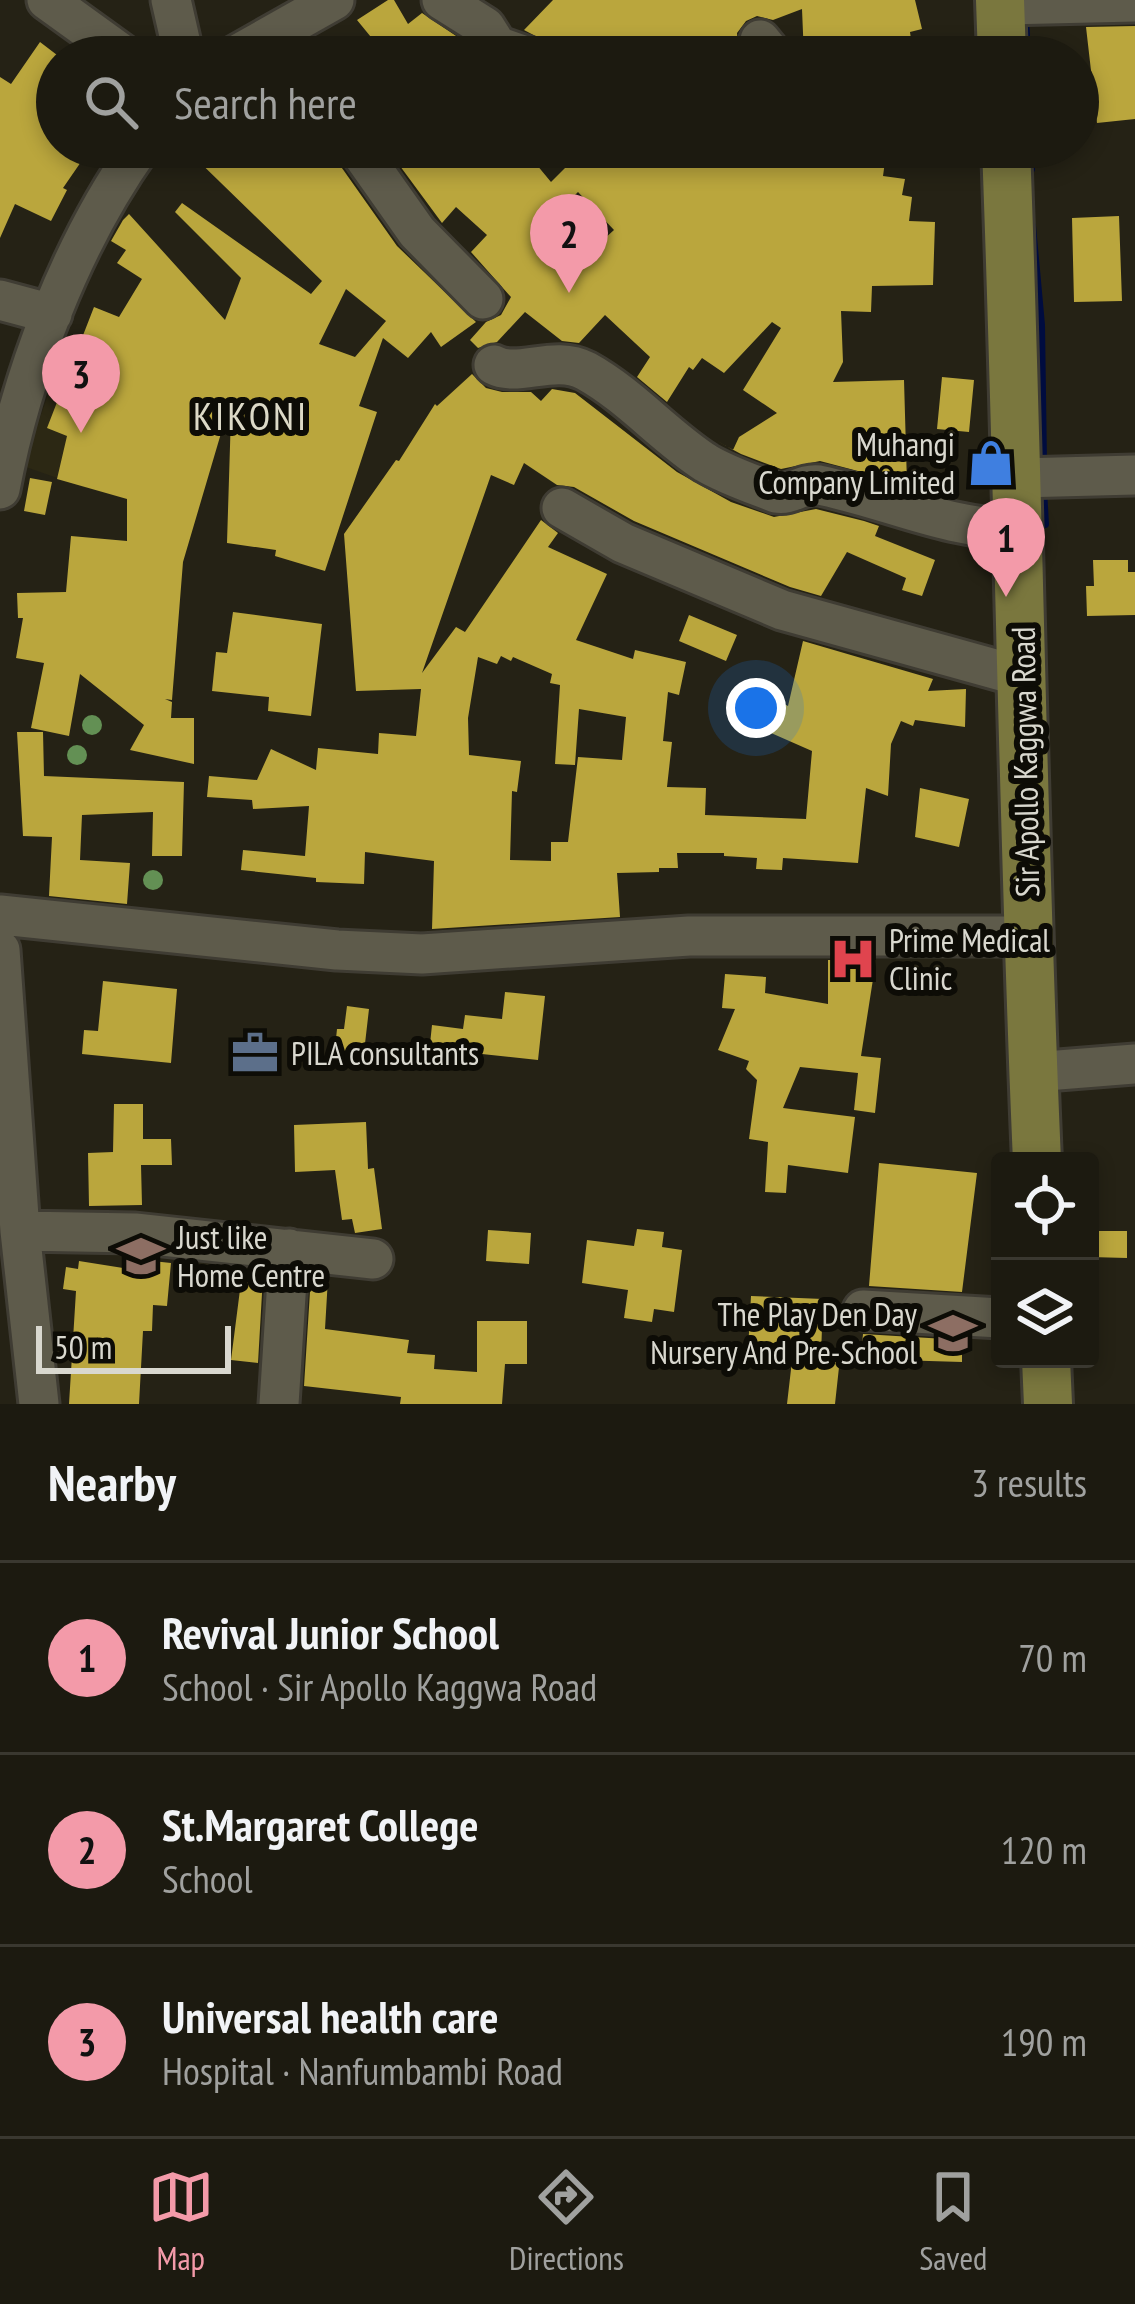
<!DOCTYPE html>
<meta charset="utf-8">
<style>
body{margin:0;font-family:"PT Sans Narrow",sans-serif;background:#252319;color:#f1f3f6}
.controls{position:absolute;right:36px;bottom:36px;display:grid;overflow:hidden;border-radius:12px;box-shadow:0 6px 18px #0003}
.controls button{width:108px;height:108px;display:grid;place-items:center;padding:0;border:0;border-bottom:3px solid #3a3830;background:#1c1a10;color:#f1f3f6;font:60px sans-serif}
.scale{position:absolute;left:36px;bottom:30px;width:195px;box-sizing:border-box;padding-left:12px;border:6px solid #d9d8cf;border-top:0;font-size:33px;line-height:42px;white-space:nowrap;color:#d9d8cf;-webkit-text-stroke:9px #0d0c06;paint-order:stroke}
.you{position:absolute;left:756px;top:708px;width:42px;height:42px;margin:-30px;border:9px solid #fff;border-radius:50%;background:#1a73e8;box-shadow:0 0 0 18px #1a73e833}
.badge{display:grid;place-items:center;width:78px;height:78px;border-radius:50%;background:#f39aa9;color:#111;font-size:39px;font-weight:700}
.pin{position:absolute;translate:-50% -99px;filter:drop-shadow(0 3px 6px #0008)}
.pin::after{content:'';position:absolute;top:63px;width:42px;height:36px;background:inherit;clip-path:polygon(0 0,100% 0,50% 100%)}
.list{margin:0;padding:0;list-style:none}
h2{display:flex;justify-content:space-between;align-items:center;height:156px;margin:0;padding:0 48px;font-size:51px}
h2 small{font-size:39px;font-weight:400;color:#a0a19f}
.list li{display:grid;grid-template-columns:78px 1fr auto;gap:36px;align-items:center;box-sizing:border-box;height:192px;padding:0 48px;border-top:3px solid #3a3830}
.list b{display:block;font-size:45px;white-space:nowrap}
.list p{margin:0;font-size:39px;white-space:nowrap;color:#a0a19f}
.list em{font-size:39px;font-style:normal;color:#a0a19f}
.icon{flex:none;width:66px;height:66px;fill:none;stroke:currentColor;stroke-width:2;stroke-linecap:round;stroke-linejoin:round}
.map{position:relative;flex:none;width:1135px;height:1404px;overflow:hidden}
.search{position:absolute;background:#1c1a10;box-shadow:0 6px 18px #0003;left:36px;right:36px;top:36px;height:132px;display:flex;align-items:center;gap:30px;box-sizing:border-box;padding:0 42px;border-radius:66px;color:#a0a19f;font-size:45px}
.sheet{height:732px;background:#1c1a10}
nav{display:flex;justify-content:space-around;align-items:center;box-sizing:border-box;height:168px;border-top:3px solid #3a3830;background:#1c1a10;font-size:33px;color:#a0a19f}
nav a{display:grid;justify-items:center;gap:6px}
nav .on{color:#f39aa9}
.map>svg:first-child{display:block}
.built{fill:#2c2814}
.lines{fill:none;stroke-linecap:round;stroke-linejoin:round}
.stream{stroke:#000c3f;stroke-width:8}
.building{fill:#baa63d;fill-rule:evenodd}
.minor-casing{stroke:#3f3c33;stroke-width:45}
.major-casing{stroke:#3f3c33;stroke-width:54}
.minor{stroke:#5e5b4b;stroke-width:39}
.major{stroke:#7a773e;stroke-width:48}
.tree{fill:#639054}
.labels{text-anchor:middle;stroke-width:12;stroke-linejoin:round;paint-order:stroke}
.poi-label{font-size:33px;fill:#d9d8cf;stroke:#0d0c06;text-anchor:start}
.street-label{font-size:33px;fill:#d9d8cf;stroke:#0d0c06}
.quarter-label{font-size:39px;letter-spacing:3px;fill:#dcd9c7;stroke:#0d0c06}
</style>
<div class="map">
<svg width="1135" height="1404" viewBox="0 0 1135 1404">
<rect width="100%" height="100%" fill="#252215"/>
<path class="built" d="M55,375L118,397L86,488L23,466Z"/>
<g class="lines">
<path class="stream" d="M1025,17L1027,57
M1030,147L1031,169
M1032,226L1041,325L1043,463
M1043,490L1045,524"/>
</g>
<path class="building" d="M388,0H394L408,24L422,13L468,44L476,57H356L375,42L357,20Z
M553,0H915L922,29L910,32L911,39L855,57H804L802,9L773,20L757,16L746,21L737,33L738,49L721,57H554L545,41L524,30Z
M1135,26V119L1097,123L1086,27Z
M40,42L57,55V147H85L79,156L83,159L63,188L67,190L51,221L15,204L0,238V77L11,84Z
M184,147H333L337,161L397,246L476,322L441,347L431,332L408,358L383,338L359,406L377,412L325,571L275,556L276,550L227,543L231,414L227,413L183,562L172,700L165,699L172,702L171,718H194V764L130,750L144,725L80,674L69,736L31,728L44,663L16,658L23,618H18L17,593L66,592L71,536L127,541V499L57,479L67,436L47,428L94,307L119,317L142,279L117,263L126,250L111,241L123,220L129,214L225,320L241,278L175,212L182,203L311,294L322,281ZM346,289L386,321L355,357L319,344Z
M386,147H522L551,182L574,159L581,167L600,147H887L883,176L905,179L902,195L912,197L909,221L935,222L933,285L872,286L871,312L841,311L843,362L833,382L904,380L907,484L820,461L781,469L741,454L726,446L714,439L733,450L739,437L777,413L743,390L781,328L772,322L724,373L702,358L693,370L689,367L667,402L637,377L650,357L605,315L579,343L562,341L525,312L497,342L478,348L470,340L486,322L501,315L511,297L471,252L487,235L456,207L442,223ZM578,192L614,230L574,266L541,229Z
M1119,216L1122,301L1074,302L1072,218Z
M472,374L486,388L502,392H531L541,401L552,389L575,393L677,472L731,502L774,517L816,509L864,521L879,526L875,536L935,560L922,596L902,590L906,578L847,552L821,596L790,587L634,521L574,487L557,485L524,463L514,485L491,475L422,673L456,627L465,632L541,520L558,533L548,547L607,574L576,640L633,659L635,650L686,662L679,695L668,692L663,741L672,742L667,787L706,788L705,815L806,819L812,751L755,726L775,699L788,706L803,641L933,679L928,691L966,689L965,727L915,720L913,726L901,721L891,744L888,796L866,788L858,863L783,858L782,870L756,869L757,858L724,856V853H677L678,868H659V872L617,873L620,917L432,929L434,861L365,852L364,884L316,882V878L241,870L243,850L305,856L309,806L253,809L252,800L207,797L209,776L257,780L271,749L316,770L318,748L378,754L379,733L416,736L421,689L356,691L344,534L396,460L399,461L435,404L437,406ZM501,656L511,661L513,657L552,674L550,683L560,685L555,764L575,765L579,709L626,717L622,760L578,757L568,842H551V861L510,860L512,791L517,792L521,761L469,755L468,718L478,657L497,664Z
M942,377L974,380L969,432L937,429Z
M30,478L52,482L45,515L24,511Z
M1093,560H1128V572H1135V615L1087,616L1086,586H1094Z
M233,612L322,624L311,716L268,711L269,697L212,691L216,652L227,653Z
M689,615L737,635L726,661L679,641Z
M17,732H43L44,776L184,782L182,856H152L153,812L82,815L80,860L130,863L127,904L49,896L52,837L23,836Z
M920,788L969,799L959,847L915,837Z
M828,960H876L861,1056L881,1058L875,1113L854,1110L858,1073L800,1067L783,1108L855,1117L848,1173L788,1165L786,1193L765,1192L768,1142L749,1139L757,1080L746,1069L749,1061L718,1050L735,1009L722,1008L725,974L766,977L765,993L828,1004Z
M103,981L177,989L171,1063L82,1054L84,1030L98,1031Z
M505,992L545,996L538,1060L482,1054L480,1069L428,1063L432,1025L463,1029L465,1015L502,1019Z
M347,1006L369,1009L363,1061L334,1058L337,1029H344Z
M114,1104H143V1139H171L172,1165H141L142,1205L89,1206L88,1153L113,1152Z
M366,1122L368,1169L374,1168L382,1229L355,1233L352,1219L342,1220L335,1170L295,1172L294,1125Z
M879,1163L977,1173L962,1292L869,1286Z
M637,1229L664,1232L662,1247L682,1250L674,1312L654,1309L652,1322L624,1318L628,1290L582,1283L587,1240L634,1246Z
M488,1230L531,1233L529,1264L486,1261Z
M1090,1231H1127V1258L1090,1257Z
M143,1260L171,1263L167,1306L153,1305L152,1331H143L139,1404H69L76,1291L63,1289L66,1267L78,1269L79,1261L142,1271Z
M242,1274L263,1276L258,1363L231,1360Z
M311,1276L328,1278L325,1329L409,1340L407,1353L435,1355L434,1369L477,1372V1321H527V1364H505L502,1404H400L401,1397L304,1386Z
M751,1296L823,1299L821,1356L840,1358L835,1404H787L793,1352L748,1350Z
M863,1334L962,1340V1362L896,1360L861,1354Z"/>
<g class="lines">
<defs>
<path id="minor" d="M47,0L126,57
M171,0L184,57
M442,0L485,27L497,46L528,57
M1000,5L1135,2
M760,40L774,57
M233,57L334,0
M357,147L417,232L483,299
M0,300L52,314
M494,365C519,378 554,354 586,371C631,396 664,436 706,463C728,476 753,484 776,493C792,496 801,483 819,485C892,500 942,528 1021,530
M1019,478L1135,475
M0,489C22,373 71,244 140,147
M562,508L623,543L782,610L1023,677
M0,915L337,950L422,954L689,936H1028
M0,950L20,1231L39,1404
M1033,1072L1135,1064
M20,1231L135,1233L373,1259
M863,1310L1000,1318
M279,1404L289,1249"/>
<path id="major" d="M1000,0L1002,57
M1006,147C1019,485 1022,823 1037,1161
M1046,1359L1048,1404"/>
</defs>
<use href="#minor" class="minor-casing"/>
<use href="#major" class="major-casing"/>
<use href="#minor" class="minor"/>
<use href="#major" class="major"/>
</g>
<g class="tree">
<circle cx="92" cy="725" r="10"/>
<circle cx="77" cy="755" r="10"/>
<circle cx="153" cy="880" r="10"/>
</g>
<defs>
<symbol id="shop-bare" viewBox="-9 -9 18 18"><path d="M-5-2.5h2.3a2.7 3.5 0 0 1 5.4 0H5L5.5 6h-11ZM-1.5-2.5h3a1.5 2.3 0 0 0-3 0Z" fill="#3f7fe0" stroke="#0d0c06" stroke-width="2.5" paint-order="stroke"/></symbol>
<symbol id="hospital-bare" viewBox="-9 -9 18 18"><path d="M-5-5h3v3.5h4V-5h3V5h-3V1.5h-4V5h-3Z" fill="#e0444e" stroke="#0d0c06" stroke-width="2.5" paint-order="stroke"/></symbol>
<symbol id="office-bare" viewBox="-9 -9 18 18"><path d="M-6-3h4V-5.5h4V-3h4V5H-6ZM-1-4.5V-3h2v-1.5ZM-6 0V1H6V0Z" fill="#5c6f8a" stroke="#0d0c06" stroke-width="2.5" paint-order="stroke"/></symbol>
<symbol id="school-bare" viewBox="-9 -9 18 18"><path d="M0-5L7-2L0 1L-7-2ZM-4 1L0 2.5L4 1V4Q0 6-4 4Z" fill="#8d6e63" stroke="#0d0c06" stroke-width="2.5" paint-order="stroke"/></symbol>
</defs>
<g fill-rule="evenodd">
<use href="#shop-bare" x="958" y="430" width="66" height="66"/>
<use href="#hospital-bare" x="820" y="926" width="66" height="66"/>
<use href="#office-bare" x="222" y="1020" width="66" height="66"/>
<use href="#school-bare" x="108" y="1223" width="66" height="66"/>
<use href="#school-bare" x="920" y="1300" width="66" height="66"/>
</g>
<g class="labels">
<g class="poi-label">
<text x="955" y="456" text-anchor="end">Muhangi<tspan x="955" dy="38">Company Limited</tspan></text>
<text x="889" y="952">Prime Medical<tspan x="889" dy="38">Clinic</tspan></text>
<text x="291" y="1065">PILA consultants</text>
<text x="177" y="1249">Just like<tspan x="177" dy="38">Home Centre</tspan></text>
<text x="917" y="1326" text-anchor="end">The Play Den Day<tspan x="917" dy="38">Nursery And Pre-School</tspan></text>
</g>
<g class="street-label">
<text transform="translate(1025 762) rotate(-91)" y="12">Sir Apollo Kaggwa Road</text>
</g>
<g class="quarter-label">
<text x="251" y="430">KIKONI</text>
</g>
</g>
</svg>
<div class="controls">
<button><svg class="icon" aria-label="locate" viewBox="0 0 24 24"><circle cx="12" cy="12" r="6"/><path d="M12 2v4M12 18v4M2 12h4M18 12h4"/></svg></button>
<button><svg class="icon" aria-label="layers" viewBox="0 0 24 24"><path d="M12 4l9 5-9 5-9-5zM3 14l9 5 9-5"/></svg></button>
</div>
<div class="scale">50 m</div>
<div class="you"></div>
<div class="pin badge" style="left:1006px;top:597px">1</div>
<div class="pin badge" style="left:569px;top:293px">2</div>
<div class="pin badge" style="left:81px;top:433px">3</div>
<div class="search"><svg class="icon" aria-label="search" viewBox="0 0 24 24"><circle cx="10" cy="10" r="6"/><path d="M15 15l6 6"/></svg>Search here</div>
</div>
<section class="sheet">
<h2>Nearby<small>3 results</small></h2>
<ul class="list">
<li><span class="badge">1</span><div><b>Revival Junior School</b><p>School · Sir Apollo Kaggwa Road</p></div><em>70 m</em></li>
<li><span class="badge">2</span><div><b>St.Margaret College</b><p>School</p></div><em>120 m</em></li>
<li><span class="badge">3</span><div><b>Universal health care</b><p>Hospital · Nanfumbambi Road</p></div><em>190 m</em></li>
</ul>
</section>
<nav>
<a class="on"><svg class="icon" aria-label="map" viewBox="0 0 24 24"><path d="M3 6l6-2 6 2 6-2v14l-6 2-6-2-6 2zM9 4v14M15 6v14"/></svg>Map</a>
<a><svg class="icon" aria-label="directions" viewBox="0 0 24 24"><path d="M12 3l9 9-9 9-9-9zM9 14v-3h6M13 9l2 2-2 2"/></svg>Directions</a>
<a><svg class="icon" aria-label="saved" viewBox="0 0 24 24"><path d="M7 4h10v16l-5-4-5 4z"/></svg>Saved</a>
</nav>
